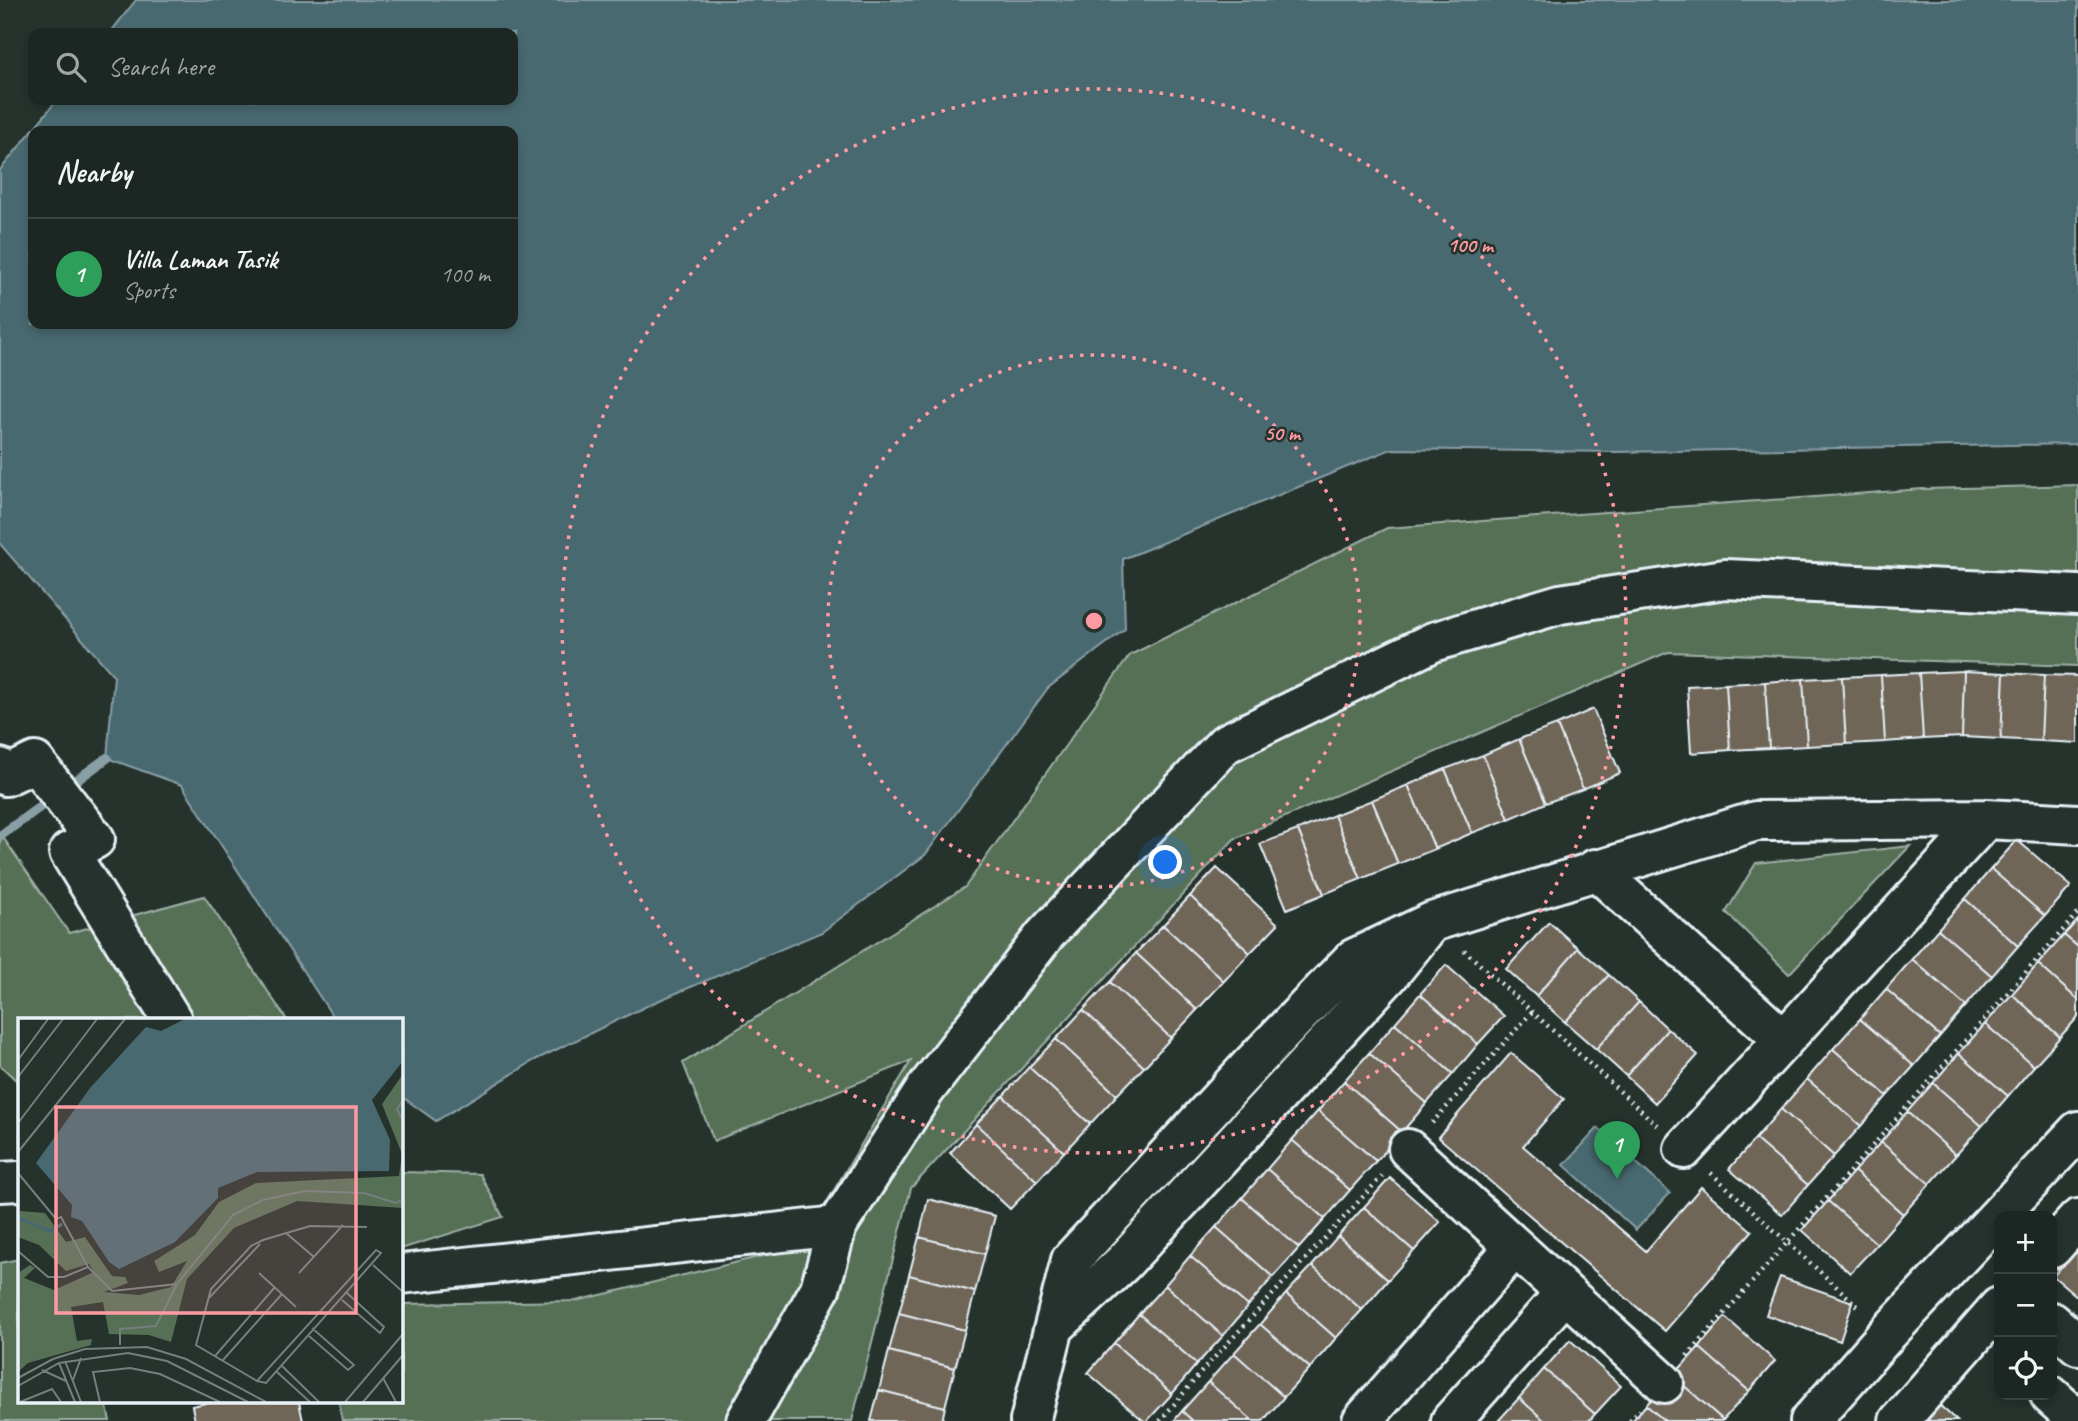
<!DOCTYPE html>
<meta charset="utf-8">
<style>
body{margin:0;font-family:Caveat,sans-serif;background:#29322f;color:#f1f3f6}
.controls{position:absolute;right:21px;bottom:21px;display:grid;overflow:hidden;border-radius:14px;box-shadow:0 4px 10px #0003}
.controls button{width:63px;height:63px;display:grid;place-items:center;padding:0;border:0;border-bottom:2px solid #3a4340;background:#1c2622;color:#f1f3f6;font:35px sans-serif}
.you{position:absolute;left:1166px;top:863px;width:24px;height:24px;margin:-18px;border:5px solid #fff;border-radius:50%;background:#1a73e8;box-shadow:0 0 0 10px #1a73e833}
.badge{display:grid;place-items:center;width:46px;height:46px;border-radius:50%;background:#8bbbb9;color:#fff;font-size:23px;font-weight:700}
.pin{position:absolute;translate:-50% -58px;filter:drop-shadow(0 2px 4px #0008)}
.pin::after{content:'';position:absolute;top:37px;width:24px;height:21px;background:inherit;clip-path:polygon(0 0,100% 0,50% 100%)}
.list{margin:0;padding:0;list-style:none}
h2{display:flex;justify-content:space-between;align-items:center;height:91px;margin:0;padding:0 28px;font-size:30px}
h2 small{font-size:23px;font-weight:400;color:#a0a5a5}
.list li{display:grid;grid-template-columns:46px 1fr auto;gap:21px;align-items:center;box-sizing:border-box;height:112px;padding:0 28px;border-top:2px solid #3a4340}
.list b{display:block;font-size:26px;white-space:nowrap}
.list p{margin:0;font-size:23px;white-space:nowrap;color:#a0a5a5}
.list em{font-size:23px;font-style:normal;color:#a0a5a5}
.icon{flex:none;width:38px;height:38px;fill:none;stroke:currentColor;stroke-width:2;stroke-linecap:round;stroke-linejoin:round}
.map{position:relative;flex:none;width:2078px;height:1421px;overflow:hidden}
.search{position:absolute;background:#1c2622;box-shadow:0 4px 10px #0003;left:28px;top:28px;width:490px;height:77px;display:flex;align-items:center;gap:18px;box-sizing:border-box;padding:0 24px;border-radius:14px;color:#a0a5a5;font-size:26px}
.panel{position:absolute;background:#1c2622;box-shadow:0 4px 10px #0003;left:28px;top:126px;width:490px;height:203px;border-radius:14px}
.map>svg:first-child{display:block}
.green{fill:#567056;stroke:#9fb0a7;stroke-width:2}
.water{fill:#496970;stroke:#899fa6;stroke-width:2;fill-rule:evenodd}
.lines{fill:none;stroke-linecap:round;stroke-linejoin:round}
.stream{stroke:#899fa6;stroke-width:10}
.building{fill:#706659;stroke:#e8f1f8;stroke-width:2}
.minor-casing{stroke:#e8f1f8;stroke-width:44}
.path{stroke:#e8f1f8;stroke-width:4.5;stroke-dasharray:2 5;stroke-linecap:butt}
.minor{stroke:#26332d;stroke-width:38}
.ring{fill:none;stroke:#ff9aa2;stroke-width:3.5;stroke-dasharray:3.5 7}
.inset-river{fill:none;stroke:#496970;stroke-width:3.5}
.inset-road{fill:none;stroke:#747f7e;stroke-width:2}
.view{fill:#ff9aa2;fill-opacity:0.15;stroke:#ff9aa2;stroke-width:3.5}
.inset-edge{fill:none;stroke:#e8f1f8;stroke-width:3.5}
.centre{fill:#ff9aa2;stroke:#26332d;stroke-width:3.5}
.ring-label{font-size:21px;text-anchor:middle;font-weight:bold;fill:#ff9aa2;stroke:#26332d;stroke-width:5;stroke-linejoin:round;paint-order:stroke}
</style>
<div class="map">
<svg width="2078" height="1421" viewBox="0 0 2078 1421">
<rect width="100%" height="100%" fill="#26332d"/>
<filter id="ink" filterUnits="userSpaceOnUse"><feTurbulence type="fractalNoise" baseFrequency=".0143" numOctaves="2"/><feDisplacementMap in="SourceGraphic" scale="14" xChannelSelector="R" yChannelSelector="G"/><feConvolveMatrix kernelMatrix="1 2 1 2 8 2 1 2 1" color-interpolation-filters="sRGB"/></filter>
<g filter="url(#ink)">
<path class="green" d="M2078,485V666L1668,652L1234,839L911,1188L852,1421H342L339,1402H401V1304L576,1301L800,1247L911,1061L714,1141L683,1063L965,887L1130,655L1387,528L1923,489Z
M0,833L69,933L204,896L287,1020H19V1083L0,1065Z
M1910,846L1789,974L1726,912L1756,863Z
M401,1172L480,1174L503,1217L401,1249Z
M19,1259V1402H106L110,1421H0V1263Z"/>
<path class="water" d="M136,0H2078V444L1616,452L1391,449L1123,559L1125,629L1048,688L925,855L822,932L655,1002L535,1060L436,1121L401,1096V1020H335L182,785L107,758L114,676L0,544V170L57,100H513V33H110ZM33,131H513V324H33Z
M1598,1128L1670,1193L1636,1230L1564,1165Z"/>
<g class="lines">
<path class="stream" d="M0,836L107,758"/>
</g>
<path class="building" d="M1964,671L1962,737L1923,739L1919,673Z
M1964,671L2004,673L2001,739L1962,737Z
M1919,673L1923,739L1885,742L1881,675Z
M2004,673L2044,675L2041,741L2001,739Z
M1881,675L1885,742L1846,744L1842,677Z
M2044,675L2078,676V743L2041,741Z
M1842,677L1846,744L1807,746L1803,679Z
M1803,679L1807,746L1769,748L1765,682Z
M1765,682L1769,748L1730,750L1726,684Z
M1726,684L1730,750L1691,753L1687,686Z
M1593,709L1620,773L1583,789L1557,725Z
M1557,725L1583,789L1546,803L1519,739Z
M1519,739L1546,803L1509,819L1483,755Z
M1483,755L1509,819L1472,833L1445,769Z
M1445,769L1472,833L1435,849L1408,785Z
M1408,785L1435,849L1398,864L1372,800Z
M1372,800L1398,864L1361,879L1334,815Z
M1334,815L1361,879L1324,894L1298,830Z
M1298,830L1324,894L1287,909L1260,844Z
M2017,840L2071,886L2045,916L1991,869Z
M1217,868L1278,924L1250,953L1190,896Z
M1991,869L2045,916L2018,946L1965,899Z
M1190,896L1250,953L1224,981L1163,925Z
M1965,899L2018,946L1992,976L1938,929Z
M2078,920V947L2064,935Z
M1549,922L1578,948L1536,996L1506,969Z
M1163,925L1224,981L1197,1010L1136,953Z
M1938,929L1992,976L1966,1006L1912,959Z
M2064,935L2078,947V1000L2038,964Z
M1578,948L1609,975L1565,1022L1536,996Z
M1136,953L1197,1010L1171,1038L1110,982Z
M1912,959L1966,1006L1940,1036L1886,989Z
M2038,964L2078,1000V1017L2060,1037L2012,994Z
M1446,965L1504,1016L1478,1044L1420,994Z
M1609,975L1639,1002L1596,1049L1565,1022Z
M1110,982L1171,1038L1144,1067L1083,1010Z
M1886,989L1940,1036L1914,1066L1860,1019Z
M1420,994L1478,1044L1453,1074L1395,1023Z
M2012,994L2060,1037L2034,1066L1985,1024Z
M1639,1002L1668,1029L1626,1076L1596,1049Z
M1083,1010L1144,1067L1117,1095L1056,1039Z
M1860,1019L1914,1066L1887,1096L1833,1049Z
M1395,1023L1453,1074L1427,1103L1369,1053Z
M1985,1024L2034,1066L2008,1096L1959,1053Z
M1668,1029L1698,1055L1655,1103L1626,1076Z
M1056,1039L1117,1095L1090,1124L1029,1067Z
M1833,1049L1887,1096L1861,1126L1807,1079Z
M1369,1053L1427,1103L1402,1132L1344,1081Z
M1511,1053L1564,1099L1523,1146L1646,1251L1701,1187L1752,1231L1665,1331L1438,1137Z
M1959,1053L2008,1096L1982,1126L1933,1083Z
M1029,1067L1090,1124L1064,1152L1003,1096Z
M1807,1079L1861,1126L1834,1156L1781,1109Z
M1344,1081L1402,1132L1376,1161L1318,1111Z
M1933,1083L1982,1126L1956,1155L1907,1112Z
M1003,1096L1064,1152L1037,1181L976,1124Z
M1781,1109L1834,1156L1808,1185L1755,1139Z
M1318,1111L1376,1161L1350,1190L1292,1140Z
M1907,1112L1956,1155L1930,1184L1881,1142Z
M976,1124L1037,1181L1010,1209L950,1153Z
M1755,1139L1808,1185L1782,1215L1729,1169Z
M1292,1140L1350,1190L1325,1219L1267,1169Z
M1881,1142L1930,1184L1903,1214L1854,1171Z
M1267,1169L1325,1219L1299,1248L1242,1198Z
M1854,1171L1903,1214L1877,1244L1828,1201Z
M1390,1178L1440,1222L1414,1251L1364,1207Z
M1242,1198L1299,1248L1273,1277L1216,1227Z
M928,1199L995,1216L985,1254L919,1237Z
M1828,1201L1877,1244L1850,1273L1802,1230Z
M1364,1207L1414,1251L1388,1280L1338,1236Z
M1216,1227L1273,1277L1248,1306L1190,1256Z
M1338,1236L1388,1280L1362,1310L1312,1266Z
M919,1237L985,1254L975,1292L909,1275Z
M2078,1248V1297L2053,1276Z
M1190,1256L1248,1306L1223,1336L1165,1285Z
M1312,1266L1362,1310L1336,1338L1286,1294Z
M909,1275L975,1292L965,1330L899,1313Z
M1780,1277L1853,1302L1840,1341L1766,1315Z
M1165,1285L1223,1336L1197,1364L1139,1314Z
M1286,1294L1336,1338L1310,1368L1260,1324Z
M899,1313L965,1330L955,1368L889,1351Z
M1139,1314L1197,1364L1172,1394L1114,1343Z
M1725,1317L1775,1361L1749,1391L1699,1347Z
M1260,1324L1310,1368L1284,1397L1234,1353Z
M1570,1340L1621,1386L1595,1414L1544,1369Z
M1114,1343L1172,1394L1147,1421H1144L1088,1373Z
M1699,1347L1749,1391L1723,1420L1673,1376Z
M889,1351L955,1368L945,1407L879,1390Z
M1234,1353L1284,1397L1263,1421H1253L1208,1382Z
M1544,1369L1595,1414L1589,1421H1545L1519,1398Z
M1673,1376L1723,1420L1721,1421H1665L1646,1405Z
M1208,1382L1253,1421H1193L1182,1411Z
M879,1390L945,1407L942,1421H871Z
M1519,1398L1545,1421H1498Z
M211,1402H299L303,1421H195L192,1406Z
M1937,1403L1957,1421H1921Z
M1646,1405L1665,1421H1632Z
M1182,1411L1193,1421H1174Z"/>
<g class="lines">
<defs>
<path id="minor" d="M0,768L6,776L35,762L95,839L69,852L172,1020
M1595,869L1784,1040
M1408,1149L1664,1383
M1684,1149L1986,819
M0,1182L19,1181
M2052,1248L2078,1219
M401,1274L837,1226L925,1090L1045,935L1225,744L1433,642L1560,604L1725,579L2078,595
M2052,1322L2078,1345
M1054,1327L1123,1263L1389,975L1426,929
M2050,1395L2078,1420
M746,1421L820,1289L837,1226
M1030,1421L1071,1260L1250,1066L1353,959L1432,922L1756,821L1986,819L2078,824
M1362,1421L1515,1247
M1451,1421L1565,1293
M1810,1421L1888,1333L2078,1131
M1899,1421L1999,1307"/>
</defs>
<use href="#minor" class="minor-casing"/>
<path class="path" d="M1464,950L1657,1125
M1432,1123L1532,1012
M1711,1173L1860,1308
M1687,1356L2078,913
M1160,1421L1203,1370L1383,1175
M1630,1421L1640,1410"/>
<use href="#minor" class="minor"/>
</g>
</g>
<g class="ring">
<circle cx="1094" cy="621" r="266"/>
<circle cx="1094" cy="621" r="532"/>
</g>
<g transform="translate(18 1018)">
<rect width="385" height="385" fill="#26332d"/>
<path d="M385,56V190L279,183L216,210L169,261L153,324L131,317L91,316L85,284L53,289L59,323L74,321L73,327L10,345L0,354V255L12,247L17,250L6,260L36,272L76,254L71,246L48,253L21,227L0,219L2,193L27,195L48,224L67,219L94,258L107,259L110,265L86,274L121,277L153,269L169,243L141,254L136,243L177,217L201,184L238,165L381,158L384,136L364,86Z" fill="#567056"/>
<path d="M167,1H385V43L354,82L372,122L371,153L239,154L200,170V180L157,224L101,251L91,244L64,203L53,199L54,187L18,145L72,70L128,9L143,13Z" fill="#496970"/>
<path class="inset-river" d="M0,200L32,213L44,206"/>
<path class="inset-road" d="M0,42L30,1M0,59L45,1M385,82L379,91L385,103M0,105L79,1M0,134L107,1M0,155L38,201L43,199L70,249L94,273L159,266L215,197L245,182L287,173L346,175L378,185L385,181M268,215L296,239M0,233L30,259H46L70,249M355,247L385,274M241,255L278,289M281,255L325,207M190,281L242,226M324,282L362,315L366,309L329,275M291,318L330,352L336,347L294,310M102,327V311L138,308L159,266M197,338L257,269M205,342L264,276M47,343L63,384M41,345L57,384M264,348L301,384M24,352L48,363M259,354L292,384M0,360L35,341L67,331L129,329L168,341L248,384M365,360L378,384M55,362L63,340M239,363L358,232L363,235L248,365L239,363L178,327L193,271L233,228L245,222L292,208L349,209M0,368L41,345L110,335L149,343L230,384M2,384L34,371L43,384M82,384L75,354L112,350L142,356L202,384M327,384L385,316M345,384L385,337"/>
<path class="view" d="M38,89H338V295H38Z"/>
<rect width="385" height="385" class="inset-edge"/>
</g>
<circle cx="1094" cy="621" r="10" class="centre"/>
<g class="ring-label">
<text x="1470" y="252">100 m</text>
<text x="1282" y="440">50 m</text>
</g>
</svg>
<div class="controls">
<button>+</button>
<button>−</button>
<button><svg class="icon" aria-label="locate" viewBox="0 0 24 24"><circle cx="12" cy="12" r="6"/><path d="M12 2v4M12 18v4M2 12h4M18 12h4"/></svg></button>
</div>
<div class="you"></div>
<div class="pin badge" style="left:1617px;top:1179px;background:#2e9e5b">1</div>
<div class="search"><svg class="icon" aria-label="search" viewBox="0 0 24 24"><circle cx="10" cy="10" r="6"/><path d="M15 15l6 6"/></svg>Search here</div>
<section class="panel">
<h2>Nearby<small></small></h2>
<ul class="list">
<li><span class="badge" style="background:#2e9e5b">1</span><div><b>Villa Laman Tasik</b><p>Sports</p></div><em>100 m</em></li>
</ul>
</section>
</div>
